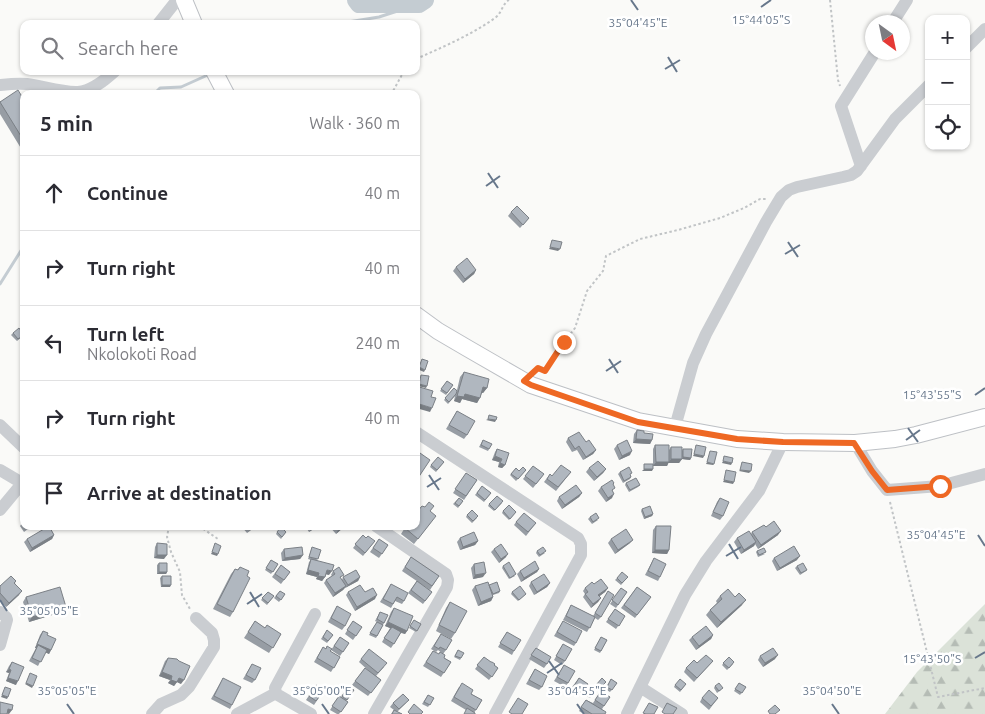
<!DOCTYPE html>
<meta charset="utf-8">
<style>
body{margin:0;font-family:Ubuntu,sans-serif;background:#f7f7f7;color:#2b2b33}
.controls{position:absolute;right:15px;top:15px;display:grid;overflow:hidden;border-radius:10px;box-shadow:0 1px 4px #0004}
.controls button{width:45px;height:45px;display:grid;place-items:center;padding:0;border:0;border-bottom:1px solid #e1e1e2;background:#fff;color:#2b2b33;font:25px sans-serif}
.compass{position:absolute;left:865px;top:15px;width:45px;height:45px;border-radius:50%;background:#fff;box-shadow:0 1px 4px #0004;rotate:147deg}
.stop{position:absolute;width:15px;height:15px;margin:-11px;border:4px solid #ee6824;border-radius:50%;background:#fff}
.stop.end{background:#ee6824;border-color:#fff;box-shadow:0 1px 5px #0008}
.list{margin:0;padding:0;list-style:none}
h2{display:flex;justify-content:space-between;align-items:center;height:65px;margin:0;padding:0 20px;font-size:21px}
h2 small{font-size:16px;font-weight:400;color:#7c7c81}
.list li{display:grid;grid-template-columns:32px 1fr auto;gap:15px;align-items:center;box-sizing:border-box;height:75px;padding:0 20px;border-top:1px solid #e1e1e2}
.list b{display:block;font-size:19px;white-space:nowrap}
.list p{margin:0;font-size:16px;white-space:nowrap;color:#7c7c81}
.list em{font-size:16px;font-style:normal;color:#7c7c81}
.icon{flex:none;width:28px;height:28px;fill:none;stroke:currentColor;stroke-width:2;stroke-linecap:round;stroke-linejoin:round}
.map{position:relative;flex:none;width:985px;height:714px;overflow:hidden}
.search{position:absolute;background:#fff;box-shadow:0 1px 4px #0004;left:20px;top:20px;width:400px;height:55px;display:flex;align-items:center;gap:12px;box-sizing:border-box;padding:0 18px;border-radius:10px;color:#7c7c81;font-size:19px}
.panel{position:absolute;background:#fff;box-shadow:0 1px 4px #0004;left:20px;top:90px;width:400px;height:440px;border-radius:10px}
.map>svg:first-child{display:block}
.forest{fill:url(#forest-firs)}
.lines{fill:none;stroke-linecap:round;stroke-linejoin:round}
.stream{stroke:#c4ccd2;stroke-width:3}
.river{stroke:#c4ccd2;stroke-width:18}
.major-casing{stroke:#bdc0c5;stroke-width:18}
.path{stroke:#c1c4c6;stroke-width:2;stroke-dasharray:2.5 2.5;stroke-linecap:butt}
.minor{stroke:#cacdd1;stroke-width:12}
.major{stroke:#fff;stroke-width:16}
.wall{fill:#979da4}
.shaded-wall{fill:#7b8086}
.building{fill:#b0b7bf;stroke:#7b8086}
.route{stroke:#ee6824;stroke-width:6}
.ticks{fill:none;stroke:#67778b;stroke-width:2}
.ticks-label{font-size:12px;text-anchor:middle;fill:#67778b;stroke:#fff;stroke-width:5;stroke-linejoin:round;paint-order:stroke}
</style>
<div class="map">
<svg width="985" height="714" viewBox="0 0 985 714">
<defs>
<pattern id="forest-firs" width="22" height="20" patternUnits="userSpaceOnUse" patternTransform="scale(1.25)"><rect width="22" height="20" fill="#dbe2d8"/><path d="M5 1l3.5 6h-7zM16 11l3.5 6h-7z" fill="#b5bcb5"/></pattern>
</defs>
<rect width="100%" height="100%" fill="#fafaf8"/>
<path class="forest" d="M985,604V714H885L917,672Z"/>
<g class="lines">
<path class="stream" d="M340,24L348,22L379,17L419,4
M154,94L160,88L181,87L210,74
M0,284L22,249L24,248"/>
<path class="river" d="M356,0L359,4H419L425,0"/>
<defs>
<path id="major" d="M184,0L194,24
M214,71L226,94
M416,315L438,331L467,348L531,385L638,421L737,439L783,442L855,443L895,439L916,435L985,417"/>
</defs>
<use href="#major" class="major-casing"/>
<path class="path" d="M830,0L838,80L840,86
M416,59C443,47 471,35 495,18C502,13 502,4 509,0
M390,94L392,93L404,71
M533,373L539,368L545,371L564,342L575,328L587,291L603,271L606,256L640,239L678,230L720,218L744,208L760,199H767
M890,502L938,697L985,688
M169,526L167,537L171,552L180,572L182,595L190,609
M199,526L218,539"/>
<path class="minor" d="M893,22L907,0
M158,24L177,0
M966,48L985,29
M0,85C9,84 19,83 27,84C42,86 64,93 78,92C92,91 105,80 115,71
M861,166L841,106L875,52
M0,425L24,448
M675,427L693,363L706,334L766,222L781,197L789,190L797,187L843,177L851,175L857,171L895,119L929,85
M416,432L578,538L581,544V555L495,714
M855,443L872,471L887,490L940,486L985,474
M0,470L22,483
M0,510L24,481
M0,612L6,617L7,620L0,645
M640,687L682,714
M152,714L161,704L181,695L189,687L214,647V640L212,633L196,618
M237,714L276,693
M311,714L278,695L276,693L275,688L315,614
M374,714L447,587L448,580L446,574L376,526
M627,714L685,595L706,561L759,491L783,442"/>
<use href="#major" class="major"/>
</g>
<path class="wall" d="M24,100V149L22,150L0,114V101Z
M511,212L529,218L520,228L508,216Z
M456,267L476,270L474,274L463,283L453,271Z
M13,333L24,335L17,341L11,335Z
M464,372L487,388L483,393H482L477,403L462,399L460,403L454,401L455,396L448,404L444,400L454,388L457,390L460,377Z
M447,381L453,385L446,395L440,391Z
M457,411L467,435L464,439L446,429Z
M637,430L644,433L652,440L650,444L633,443L634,434Z
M568,438L586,442L596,450L593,454L583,460L577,450L572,452L566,442Z
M483,440L489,449L488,451L479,447Z
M617,445L630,455L619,460L614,449Z
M655,445L669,450L671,447L682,451L683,449L691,458L690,460L682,459L679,463H668L667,466H653V449Z
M497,449L505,465L502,468L498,467L499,462L492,460L495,452Z
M444,462L436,472L430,467L431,465Z
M533,466L544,474L533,488L523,479Z
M516,468L519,471L526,470L516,481L510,475Z
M589,468L606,469L603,473L594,481L586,472Z
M571,472L556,491L544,482L550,474L552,476Z
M620,472L630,475L631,477L630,479L623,483L618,474Z
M466,473L477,480L464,500L453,493Z
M614,483L613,485L612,498L606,502L598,491L601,487Z
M626,483L640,485L638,487L629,492L625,485Z
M482,486L491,493L484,502L475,495Z
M582,493L579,497L562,509L557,501L559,497Z
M459,498L463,501L458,508L453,504Z
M720,498L723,516L720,520L711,516L717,502Z
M502,503L494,511L488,506L489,504Z
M642,509L653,514L652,516L644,519L641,511Z
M430,511L432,521L414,544L401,534L406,526Z
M503,511L516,512L509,520L502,513Z
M467,515L477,518L472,523L466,517Z
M590,517L598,520L592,524L588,519Z
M24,521V526H32L24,532L20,526Z
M516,522L536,523L526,536L514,525Z
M241,526H256L247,533Z
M305,526H318L309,532Z
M329,526H345L336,534Z
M656,526L669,550L667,554L652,553L653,530Z
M766,527L778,535L758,549L755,544L754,546L741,554L734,542L737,538L751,534L752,532Z
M277,532H286L281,539L276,534Z
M54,535L52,539L30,552L24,542L27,539Z
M363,535L366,538L375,541L363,556L353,548Z
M460,538L478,541L475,545L460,550L457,542Z
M379,539L388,545L379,558L370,552Z
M611,539L630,543L615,554L608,543Z
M157,543L164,559L154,558L155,547Z
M312,547L317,560L329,575L326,574L325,577L322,581L316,579L317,577L306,574L309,562L311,560L308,559Z
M284,549L303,555L300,559L282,561L281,553Z
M494,549L506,557L499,563L491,552Z
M537,551L545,553L539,557L536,553Z
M757,551L765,554L758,557L756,552Z
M411,557L439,576L430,590L402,571Z
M654,558L660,577L658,581L645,575Z
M774,558L797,560L777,571L772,561Z
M271,560L278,564L271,574L265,570Z
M159,563L167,572L166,574H157V565Z
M474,564L483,577L473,579L471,568Z
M281,565L290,572L281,584L272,577Z
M503,566L515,576L509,579L502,568Z
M797,566L806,571L800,575L795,568Z
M240,567L247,576L233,612L230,617L213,609L231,574L235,569L237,570Z
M539,569L537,572L521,582L517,574L520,571Z
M333,571L342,580L343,577H360L358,581L345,588L343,590L333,597L324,583L326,580L332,576L331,575Z
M162,576L170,587H161L160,578Z
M628,577L621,585L615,580L617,578Z
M16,581L15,583L19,595L6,607L0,600V586Z
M417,581L432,592L423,604L408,593Z
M531,582L550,583L547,587L534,595L529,586Z
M391,584L404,601L402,604L395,601L391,608L380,602Z
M594,584L608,588L605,592L599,596L601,598L598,602L591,608L583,597L585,594L583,591L585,588Z
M489,585L500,591L499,593L493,595V597L491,601L478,606L472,590L475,586Z
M637,587L651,597L635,618L621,608Z
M621,588L627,592L616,608L610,604Z
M280,591L285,594L279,602L274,598Z
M268,592L274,596L267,605L261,600Z
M348,592H365L375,599L355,611L346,595Z
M512,592L526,594L518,601L511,594Z
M606,595L601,617L598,620L595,618L587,632L563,620L571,605L593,616Z
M720,596L742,605L717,628L706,615L710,610L717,603L716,601Z
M26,597L66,607L62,612L29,622L23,602Z
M450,602L455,633L451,639L436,631L446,608Z
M337,606L345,626L342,630L328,622Z
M394,608L407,631L405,634L401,633L391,648L382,642L390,628L385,626L391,612Z
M615,609L625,616L616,629L606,622Z
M380,612L384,623L383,625L375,621Z
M414,620L421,624L416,632L409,628Z
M255,621L265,628L281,634L269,653L244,638Z
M353,621L362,627L353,640L345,634Z
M563,621L576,643L574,646L554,636Z
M377,622L383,625L376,638L369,635Z
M327,630L333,635L327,643L321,639Z
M43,631L47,635L51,650L49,654L45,652L38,666L29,661L36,648H35L40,635Z
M507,632L514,651L512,655L498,647Z
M441,634L446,650L443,654L438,650L436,652L431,649Z
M713,635L711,639L696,650L689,640L692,637Z
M340,637L349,643L340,656L331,650Z
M601,637L607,640L600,653L594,650Z
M563,644L565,661L562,665L554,660Z
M323,647L340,657L331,672L314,662Z
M536,648L547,664L544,668L529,659Z
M458,650L461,658L460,660L454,657Z
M433,651L451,662L441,677L423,666Z
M760,656L775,659L763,667L758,660Z
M484,657L498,668L489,680L475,669Z
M729,657L733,664L727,670L722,665Z
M168,658L181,684L177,682L174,686L168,683L170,680L159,676L165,661Z
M361,659L384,667L376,676L381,680L368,696L352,685L365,668L370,672L359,662Z
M713,661L694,682L684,672L686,668L697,663Z
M12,662L16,685L6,681L9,673L6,672L9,666Z
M252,664L255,680L252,683L243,679Z
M564,665L568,683L565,687L554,681Z
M535,669L542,687L539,690L526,684Z
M223,678L232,705L230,709L211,699Z
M579,678L588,684L581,694L572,687Z
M602,678L606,682L599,690L595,687Z
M611,679L617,683L610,692L605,689Z
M739,683L746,687L740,695L734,691Z
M686,684L680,692L674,687L675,685Z
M316,685L324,690L314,705L306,700Z
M591,686L596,690L590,698L585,695Z
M715,686L721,690L717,693L714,688Z
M348,687L354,690L346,701L348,702L339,714H337L330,710L339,696L341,697Z
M459,687L482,700L474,713L466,710L451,701Z
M601,691L610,697L602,709L605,714H584L579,711L586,700L593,703Z
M428,695L434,698L428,707L422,704Z
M702,698H718L709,710L700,702Z
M393,703H406L397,712L402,714H391L394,710L390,707Z"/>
<path class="shaded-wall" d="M550,247L560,249L558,251L549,249Z
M476,270L474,274L463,283L465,279Z
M419,367L425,370L424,372L417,369Z
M419,384L427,386L426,388L418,386Z
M483,387L487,388L483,393L480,392Z
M465,394L480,398L477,403L462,399L460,403L454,401L457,396Z
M416,403L432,408L430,412L416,408Z
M488,419L496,420L495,422L486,420Z
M636,439L652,440L650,444L633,443Z
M596,450L593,454L583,460L586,457Z
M632,451L630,455L619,460L622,456Z
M694,454L704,456L703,458L693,456Z
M495,456L502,459L499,462L492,460Z
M683,457L691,458L690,460L682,459L679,463H668L671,459H682Z
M723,461L732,463L731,465L722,463Z
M656,462H669L667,466H653Z
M707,462L714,464L713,465L706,464Z
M500,463L505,465L502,468L498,467Z
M606,469L603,473L594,481L597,477Z
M644,469H653L652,471H642Z
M740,470L751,471L749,473L739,471Z
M724,480L734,482L733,484L723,482Z
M582,493L579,497L562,509L565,505Z
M614,494L612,498L606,502L608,498Z
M653,514L652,516L644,519L645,517Z
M254,526H256L247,533Z
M315,526H318L309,532L312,528Z
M343,526H345L336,534L338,530Z
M781,531L778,535L758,549L761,545Z
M54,535L52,539L30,552L32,548Z
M633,540L630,543L615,554L618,550Z
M478,541L475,545L460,550L463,547Z
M756,542L754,546L741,554L744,550Z
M655,550H669L667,554L652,553Z
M212,552L218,554L217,556L211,554Z
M508,554L506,557L499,563L501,559Z
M157,555H167L164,559L154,558Z
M303,555L300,559L282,561L285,558Z
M800,556L797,560L777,571L780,568Z
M539,569L537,572L521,582L524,578Z
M308,570L319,573L317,577L306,574Z
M327,570L332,571L329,575L325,574Z
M159,572H167L166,574H157Z
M486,573L483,577L473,579L475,575Z
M318,576L325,577L322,581L316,579Z
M360,577L358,581L345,588L348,585Z
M550,583L547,587L534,595L537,592Z
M162,585H171L170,587H161Z
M346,586L343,590L333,597L335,593Z
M608,588L605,592L596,599L598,595Z
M22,591L19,595L6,607L9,603Z
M377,595L375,599L355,611L357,607Z
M493,597L491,601L478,606L481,602Z
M601,598L598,602L591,608L593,604Z
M746,600L742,605L717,628L721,622Z
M66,607L62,612L29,622L32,617Z
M388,622L407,631L405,634L385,626Z
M713,635L711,639L696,650L699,646Z
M37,644L51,650L49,654L36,648L38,645L36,648H35Z
M778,655L775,659L763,667L765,663Z
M9,669L11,670L9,673L6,672Z
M162,672L172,676L170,680L159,676Z
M8,678L18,681L16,685L6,681Z
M179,678L184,680L181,684L177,682L174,686L168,683L171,680Z
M26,683L33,686L32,688L25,684Z
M2,695L8,697L7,699L1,697Z
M8,709L12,710L9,714L5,713Z"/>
<path class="building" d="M18,90L24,100V141L0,102Z
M517,206L529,218L523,225L511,212Z
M552,240L562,242L560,249L550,247Z
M467,258L476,270L465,279L456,267Z
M19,328L24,335L18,339L13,333Z
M422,359L428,361L425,370L419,367Z
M464,372L489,379L487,388L483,387L480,398L465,394L464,397L457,396Z
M421,375L429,376L427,386L419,384Z
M447,381L453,385L447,393L441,389Z
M416,386L433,391L431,397L436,398L432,408L416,403Z
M454,388L457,391L456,394L449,402L445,398Z
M457,411L475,421L467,435L449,425Z
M489,415L497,417L496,420L488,419Z
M637,430L644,431V433L653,434L652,440L636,439Z
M579,432L586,442L589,440L596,450L586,457L579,446L575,449L568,438Z
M483,440L492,444L489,449L481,445Z
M627,440L632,451L622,456L617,445Z
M655,445H669V462H656Z
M696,445L706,447L704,456L694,454Z
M671,447H682V459H671Z
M497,449L509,453L505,465L500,463L502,459L495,456Z
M683,449H692L691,458L683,457Z
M710,451L717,452L714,464L707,462Z
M420,453L430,460L418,478L416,476V458Z
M724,456L733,458L732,463L723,461Z
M438,457L444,462L437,470L431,465Z
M598,461L606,469L597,477L589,468Z
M742,462L752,464L751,471L740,470Z
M644,464H653V469H644Z
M561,465L571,472L558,487L547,479L550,474L552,476Z
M533,466L544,474L536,484L525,476Z
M523,467L526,470L518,479L511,474L516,468L519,471Z
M629,467L632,473L630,474L631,477L624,481L620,472Z
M726,470L736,472L734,482L724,480Z
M466,473L477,480L466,496L455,489Z
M636,478L640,485L630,490L626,483Z
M612,480L614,483L613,484L615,488L612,490L614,494L608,498L601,487Z
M576,485L582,493L565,505L559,497Z
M482,486L491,493L485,500L477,493Z
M497,496L503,501L495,510L489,504Z
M459,498L463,501L459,506L455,503Z
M720,498L729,502L723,516L713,512Z
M429,502L434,506L430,511L436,516L418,539L405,528L406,526H416V513L422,506L425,507Z
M509,505L516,512L510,519L503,511Z
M650,506L653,514L645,517L642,509Z
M472,510L478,516L473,521L467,515Z
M524,513L536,523L528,532L516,522Z
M596,513L599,518L593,522L590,517Z
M774,521L781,531L761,545L752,532L764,525L766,527Z
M49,526L54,535L32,548L27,539Z
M247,526H254L250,530Z
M335,526H343L338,530Z
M656,526H671L669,550H655Z
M281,527L286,532L282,537L277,532Z
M626,529L633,540L618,550L611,539Z
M749,531L756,542L744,550L737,538Z
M474,532L478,541L463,547L460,538Z
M363,535L366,538L368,536L375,541L365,553L355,544Z
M379,539L388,545L382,554L373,548Z
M157,543L167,544V555H157Z
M215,543L221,546L218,554L212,552Z
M501,544L508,554L501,559L494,549Z
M794,546L800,556L780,568L774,558Z
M302,547L303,555L285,558L284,549Z
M312,547L321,550L318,559L309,557Z
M543,547L546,551L540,555L537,551Z
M764,548L766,552L759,555L757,551Z
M411,557L439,576L432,586L405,567Z
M654,558L666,564L660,577L648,571Z
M311,559L334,565L332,571L327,570L325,577L318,576L319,573L308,570Z
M271,560L278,564L273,572L266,568Z
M535,561L539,569L524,578L520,571Z
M484,562L486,573L475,575L474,564Z
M509,562L516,574L510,578L503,566Z
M159,563H167V572H159Z
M803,563L807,570L801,573L797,566Z
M281,565L290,572L284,580L275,574Z
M240,567L249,571L247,576L250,578L233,612L217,604L235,569L238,570Z
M339,567L344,575L340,577L346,586L335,593L326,580L335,574L333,571Z
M356,570L360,577L348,585L343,577Z
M622,572L628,577L622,583L617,578Z
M544,574L550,583L537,592L531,582Z
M11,576L16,581L14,583L22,591L9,603L0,593V586Z
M162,576H171V585H162Z
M601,579L608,588L598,595L601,598L593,604L585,594L588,592L585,588L592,582L594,584Z
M417,581L432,592L425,601L411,590Z
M488,582L493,597L481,602L475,586Z
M497,582L500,591L493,594L489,585Z
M391,584L408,593L404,601L397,597L393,604L383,599Z
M360,585L365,592L373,588L377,595L357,607L348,592Z
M520,586L526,594L519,600L512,592Z
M60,587L66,607L32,617L26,597Z
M637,587L651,597L637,615L624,605Z
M621,588L627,592L618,605L612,600Z
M728,589L735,597L739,593L746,600L721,622L710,610L722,599L720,596Z
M280,591L285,594L281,600L276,596Z
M608,591L614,595L601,617L595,613Z
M268,592L274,596L268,603L262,598Z
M450,602L467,611L455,633L439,625Z
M571,605L595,617L590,628L566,616Z
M337,606L351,614L345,626L331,618Z
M394,608L413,616L407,631L388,622Z
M615,609L625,616L619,626L608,619Z
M380,612L388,615L384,623L377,619Z
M414,620L421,624L417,631L410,626Z
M255,621L265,628L267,625L281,634L273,648L248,632Z
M353,621L362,627L356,636L347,630Z
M563,621L582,631L576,643L557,632Z
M377,622L383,625L377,636L370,633Z
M706,626L713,635L699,646L692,637Z
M392,627L401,632L394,644L384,638Z
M327,630L333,635L328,641L323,637Z
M43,631L48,633L47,635L56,639L51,650L37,644Z
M507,632L521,640L514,651L500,643Z
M441,634L452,640L446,650L440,647L439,649L434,646Z
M340,637L349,643L343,652L334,646Z
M601,637L607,640L601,651L595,648Z
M563,644L572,649L565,661L556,656Z
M38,645L47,650L41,662L32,658Z
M327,646L332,649L330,651L340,657L334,668L317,658L323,647L326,649Z
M536,648L551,657L547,664L531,655Z
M773,648L778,655L765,663L760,656Z
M369,649L387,663L378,673L361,659Z
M458,650L464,653L461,658L455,656Z
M433,651L439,654L440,652L445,655L444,658L451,662L444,673L426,662Z
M706,655L713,661L697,678L686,668L694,660L697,663Z
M484,657L491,662H492L495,664L494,665L498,668L492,677L477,665Z
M729,657L734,662L729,668L723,663Z
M168,658L177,659L179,661L190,666L184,680L179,678L177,682L171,680L172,676L162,672Z
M12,662L24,667L18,681L8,678L11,670L9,669Z
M252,664L261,668L255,680L246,675Z
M564,665L575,671L568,683L557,677Z
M365,668L381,680L371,693L355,681Z
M535,669L547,676L542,687L529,680Z
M30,673L37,676L33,686L26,683Z
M223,678L241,687L232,705L214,696Z
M579,678L588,684L582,692L574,686Z
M602,678L606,682L600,688L596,685Z
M611,679L617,683L612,690L607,687Z
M680,679L686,684L681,690L675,685Z
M462,683L473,690L471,694L482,700L476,710L454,697Z
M719,683L723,688L719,691L715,686Z
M739,683L746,687L742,693L735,689Z
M316,685L324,690L316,701L309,696Z
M591,686L596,690L592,696L586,693Z
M5,687L11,689L8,697L2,695Z
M348,687L354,690L347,700L342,696Z
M709,690L718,698L711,706L702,698Z
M601,691L610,697L604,706L595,700Z
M403,694L409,700L399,709L393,703Z
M428,695L434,698L430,705L424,702Z
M339,696L348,702L341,712L332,706Z
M518,698L528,704L522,714H512L509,712Z
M586,700L606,712L605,714H592L581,707Z
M0,702L13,705L12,710L8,709L7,714H0Z
M649,703L658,707L654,714H646L643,713Z
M667,703L677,708L673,714H665L662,712Z
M414,704L423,712L421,714H410L408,712Z
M775,705L780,710L775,714H770L768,711Z
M467,708L475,713V714H464Z
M394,710L402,714H392Z"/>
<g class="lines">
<path class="route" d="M564,342L545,371L538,368L524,381L531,385L638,422L737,439L783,442L854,443L872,471L887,490L940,486"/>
</g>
<path class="ticks" d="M631,0L638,10M761,7L771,0M668,57L677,72M665,69L680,60M488,173L498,188M486,186L500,176M788,242L798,257M785,254L800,245M609,359L618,373M606,371L621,361M975,395L985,388M908,428L918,442M906,440L920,430M429,475L439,490M427,487L441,478M978,535L985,546M729,544L738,559M726,556L741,547M250,592L259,607M0,600L7,611M247,604L262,594M975,658L985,652M549,661L559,675M547,673L562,663M67,704L74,714M322,704L329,714M577,704L584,714M832,704L839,714"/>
<g class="ticks-label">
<text x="761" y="24">15°44'05"S</text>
<text x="638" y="27">35°04'45"E</text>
<text x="932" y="399">15°43'55"S</text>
<text x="936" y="539">35°04'45"E</text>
<text x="49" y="615">35°05'05"E</text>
<text x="932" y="663">15°43'50"S</text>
<text x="67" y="695">35°05'05"E</text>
<text x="322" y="695">35°05'00"E</text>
<text x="577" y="695">35°04'55"E</text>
<text x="832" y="695">35°04'50"E</text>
</g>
</svg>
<div class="controls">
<button>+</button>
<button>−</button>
<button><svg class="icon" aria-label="locate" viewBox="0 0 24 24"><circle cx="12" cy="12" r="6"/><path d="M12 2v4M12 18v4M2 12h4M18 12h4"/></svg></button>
</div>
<svg class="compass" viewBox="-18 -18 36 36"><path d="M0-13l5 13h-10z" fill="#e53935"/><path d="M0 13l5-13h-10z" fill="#7c7c81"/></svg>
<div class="stop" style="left:940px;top:486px"></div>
<div class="stop end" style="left:564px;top:342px"></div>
<div class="search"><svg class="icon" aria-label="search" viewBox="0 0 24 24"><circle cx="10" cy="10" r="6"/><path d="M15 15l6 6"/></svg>Search here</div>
<section class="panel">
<h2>5 min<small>Walk · 360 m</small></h2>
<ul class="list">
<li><svg class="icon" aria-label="ahead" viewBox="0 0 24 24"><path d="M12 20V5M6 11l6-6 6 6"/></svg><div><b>Continue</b></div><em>40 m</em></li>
<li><svg class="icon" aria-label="right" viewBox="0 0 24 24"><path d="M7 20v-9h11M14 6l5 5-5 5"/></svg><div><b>Turn right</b></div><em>40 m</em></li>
<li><svg class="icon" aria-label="left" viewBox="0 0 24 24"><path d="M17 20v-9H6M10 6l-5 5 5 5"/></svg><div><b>Turn left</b><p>Nkolokoti Road</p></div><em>240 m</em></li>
<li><svg class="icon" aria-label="right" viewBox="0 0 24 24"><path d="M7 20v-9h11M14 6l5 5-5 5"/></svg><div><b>Turn right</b></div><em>40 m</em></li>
<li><svg class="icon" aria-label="arrive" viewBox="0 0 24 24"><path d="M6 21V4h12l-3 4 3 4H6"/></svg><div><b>Arrive at destination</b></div></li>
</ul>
</section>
</div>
